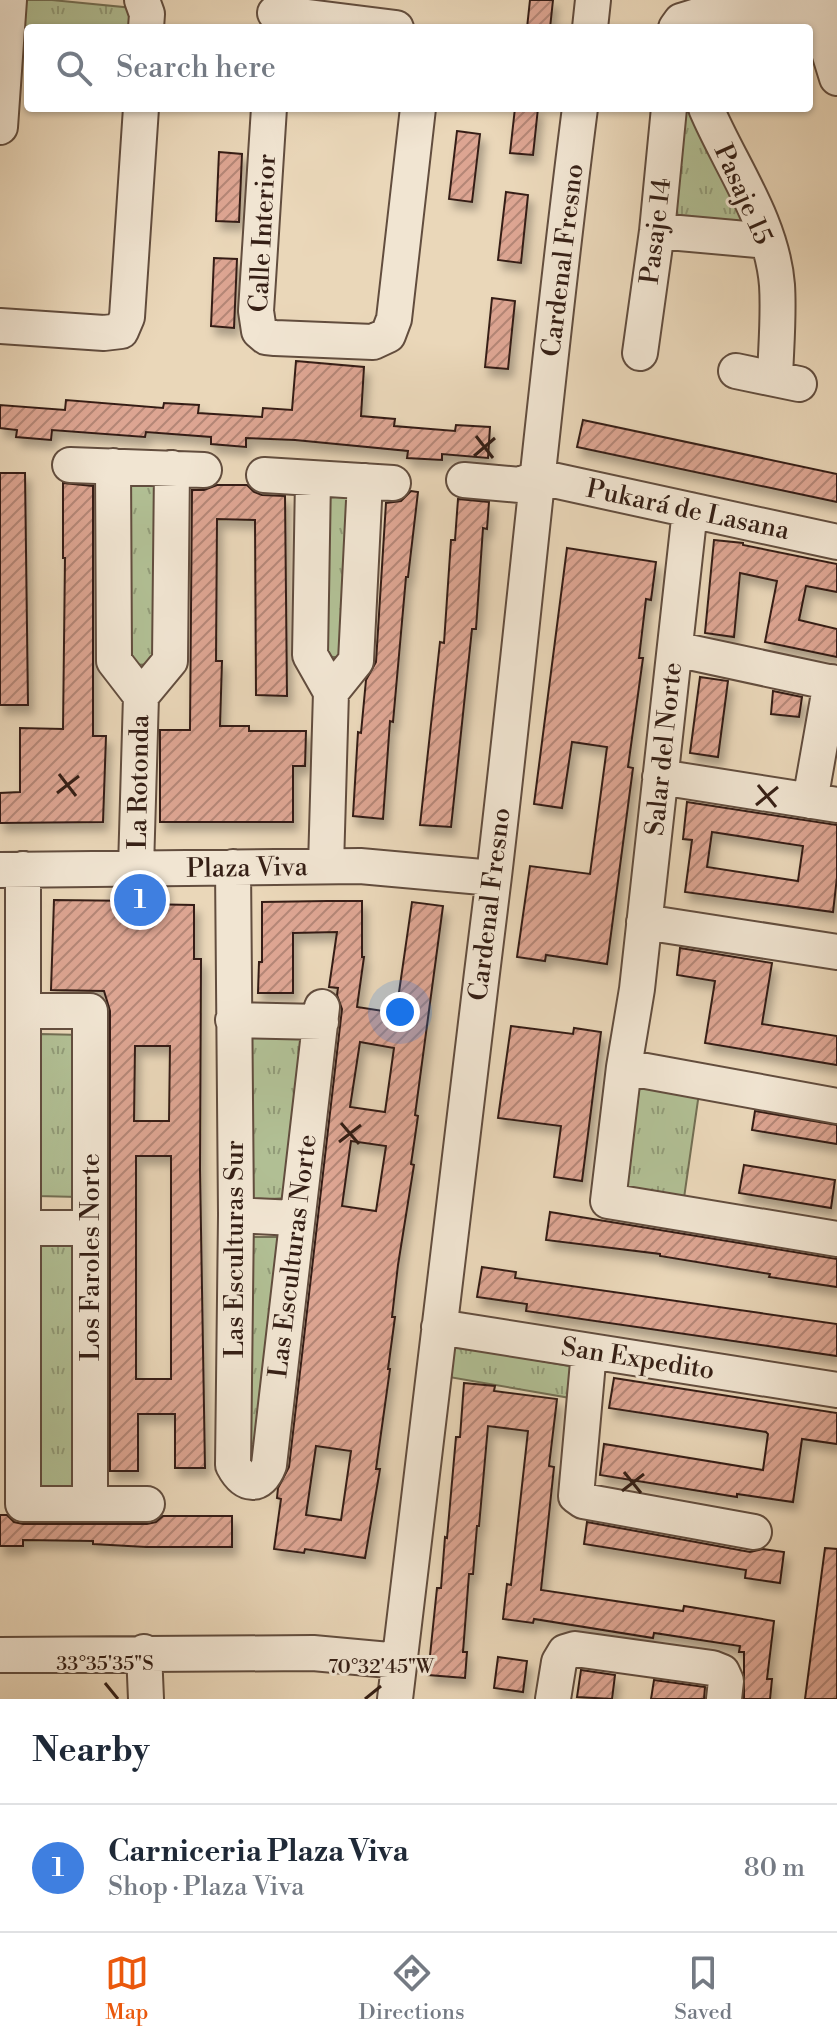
<!DOCTYPE html>
<meta charset="utf-8">
<style>
body{margin:0;font-family:"Libre Bodoni",serif;background:#f2f2f3;color:#1f2937}
.you{position:absolute;left:400px;top:1012px;width:28px;height:28px;margin:-20px;border:6px solid #fff;border-radius:50%;background:#1a73e8;box-shadow:0 0 0 12px #1a73e833}
.badge{display:grid;place-items:center;width:52px;height:52px;border-radius:50%;background:#ea580c;color:#fff;font-size:26px;font-weight:700}
.pin{position:absolute;translate:-50% -50%;border:4px solid #fff;box-shadow:0 2px 8px #0006}
.list{margin:0;padding:0;list-style:none}
h2{display:flex;justify-content:space-between;align-items:center;height:104px;margin:0;padding:0 32px;font-size:34px}
h2 small{font-size:26px;font-weight:400;color:#747a83}
.list li{display:grid;grid-template-columns:52px 1fr auto;gap:24px;align-items:center;box-sizing:border-box;height:128px;padding:0 32px;border-top:2px solid #e0e1e3}
.list b{display:block;font-size:30px;white-space:nowrap}
.list p{margin:0;font-size:26px;white-space:nowrap;color:#747a83}
.list em{font-size:26px;font-style:normal;color:#747a83}
.icon{flex:none;width:44px;height:44px;fill:none;stroke:currentColor;stroke-width:2;stroke-linecap:round;stroke-linejoin:round}
.map{position:relative;flex:none;width:837px;height:1699px;overflow:hidden}
.search{position:absolute;background:#fff;box-shadow:0 2px 6px #0004;left:24px;right:24px;top:24px;height:88px;display:flex;align-items:center;gap:20px;box-sizing:border-box;padding:0 28px;border-radius:8px;color:#747a83;font-size:30px}
.sheet{height:232px;background:#fff}
nav{display:flex;justify-content:space-around;align-items:center;box-sizing:border-box;height:112px;border-top:2px solid #e0e1e3;background:#fff;font-size:22px;color:#747a83}
nav a{display:grid;justify-items:center;gap:4px}
nav .on{color:#ea580c}
.map>svg:first-child{display:block}
.grass{fill:url(#grass-tufts);stroke:#736f54;stroke-width:2}
.building{fill:url(#building-hatch);stroke:#351f15;stroke-width:2;fill-rule:evenodd;filter:url(#shadow)}
.lines{fill:none;stroke-linecap:round;stroke-linejoin:round}
.minor-casing{stroke:#624d3e;stroke-width:38}
.minor{stroke:#f1e5d2;stroke-width:34}
.ticks{fill:none;stroke:#351f15;stroke-width:3}
.labels{text-anchor:middle;stroke-width:6;stroke-linejoin:round;paint-order:stroke}
.street-label{font-size:26px;fill:#351f15;stroke:#f1e5d2}
.ticks-label{font-size:20px;text-anchor:middle;fill:#351f15;stroke:#f1e5d2;stroke-width:6;stroke-linejoin:round;paint-order:stroke}
</style>
<div class="map">
<svg width="837" height="1699" viewBox="0 0 837 1699">
<defs>
<pattern id="grass-tufts" width="24" height="20" patternUnits="userSpaceOnUse" patternTransform="scale(2)"><rect width="24" height="20" fill="#b1bf94"/><path d="M3 7l-1-3M5 7V3M7 7l1-3M15 17l-1-3M17 17v-4M19 17l1-3" fill="none" stroke="#919b78"/></pattern>
<pattern id="building-hatch" width="6" height="6" patternUnits="userSpaceOnUse" patternTransform="scale(2)"><rect width="6" height="6" fill="#dda592"/><path d="M-1 1l2-2M0 6l6-6M5 7l2-2" fill="none" stroke="#b48676"/></pattern>
<filter id="shadow"><feDropShadow dx="4.5" dy="8" stdDeviation="4" flood-color="#0004"/></filter>
</defs>
<rect width="100%" height="100%" fill="#ead7b9"/>
<filter id="stains"><feTurbulence type="fractalNoise" baseFrequency=".0025" numOctaves="4"/><feColorMatrix values="0 0 0 0 .2 0 0 0 0 .09 0 0 0 0 .02 0 0 0 .5 -.17"/></filter>
<radialGradient id="worn" r=".72"><stop offset=".6" stop-color="#630" stop-opacity="0"/><stop offset="1" stop-color="#630" stop-opacity=".3"/></radialGradient>
<path class="grass" d="M23,0H52L133,8L131,28H28V35H20Z
M679,108H696L749,224L668,216Z
M154,475L160,664L132,665L126,476Z
M326,483L357,485L350,658L318,656Z
M250,1032L309,1035L290,1198L250,1200Z
M40,1034L82,1035L79,1197L37,1196Z
M641,1077L700,1086L684,1198L625,1189Z
M250,1237H283L254,1464H245Z
M36,1246H82L80,1490L34,1489Z
M455,1346L581,1368L576,1399L449,1377Z"/>
<path class="building" d="M530,0H553L550,28H527Z
M515,108H538L533,155L510,153Z
M457,131L480,134L472,202L449,199Z
M219,152L242,154L239,222L216,221Z
M506,192L528,195L521,263L498,260Z
M214,258L237,259L234,328L211,326Z
M492,298L515,301L508,369L485,367Z
M296,361L364,367L361,416L395,419L394,426L455,431L456,425L490,427L488,458L442,454V460L407,458L408,451L295,440L246,438V447L211,444V437L146,432L145,437L52,430L51,440L16,437L17,430L0,428V405L65,410L66,400L163,408L164,403L199,405L198,413L262,417L263,408L292,410Z
M583,420L837,474V502L577,447Z
M0,473H25L28,705H0Z
M63,483L93,486V736H106L103,822L0,823V793L20,792V728L63,729L65,558H63Z
M217,485H247L254,492L262,495L285,496L287,696L256,695L255,520L217,519L216,661H222L220,726H249V731H306L305,766H293V822H160V730H190L192,490H204Z
M411,491L418,492L408,577H406L393,722L390,721L383,819L353,816L358,732L361,733L366,680L376,662L386,503L401,501Z
M458,499L489,502L487,529L483,528L476,629H472L451,827L420,825L440,642L444,643L451,540H455Z
M714,540L743,543V545L837,564V592L806,586L799,620L837,629V657L765,642L777,581L740,573L734,637L705,633Z
M567,548L656,562L651,600L646,599L639,658H643L628,767L633,768L607,964L546,955L545,961L517,957L530,866L590,874L607,747L572,742L562,808L534,804Z
M700,677L728,681L718,757L690,753Z
M773,691L802,697L799,717L771,714Z
M687,802L837,825V877L833,912L685,892L692,840L683,839ZM712,832L803,846L798,881L707,867Z
M54,900L140,901V904L194,905V959H201L200,1170L205,1468H175V1414H138V1471H110V1011L104,991L51,990ZM135,1046H170L169,1121H134ZM136,1156H171V1379H136Z
M327,901H362V957H364L357,1007L396,1013L412,902L443,906L415,1115L418,1116L411,1164L414,1165L398,1265L392,1317H395L388,1369H390L376,1469H380L365,1558L305,1549L304,1553L274,1549L281,1499L277,1498L278,1488L289,1467L342,1009L337,995L338,988L329,987L337,932L293,933V993H258L259,962H262V902ZM360,1042L394,1048L385,1112L350,1107ZM351,1141L386,1146L376,1211L342,1206ZM316,1446L351,1451L341,1520L306,1515Z
M680,948L772,963L762,1024L837,1036V1065L705,1043L715,981L677,975Z
M511,1026L573,1034L574,1028L601,1032L582,1181L554,1177L561,1126L498,1118Z
M755,1111L837,1125V1144L752,1130Z
M744,1165L835,1180L831,1208L739,1193Z
M550,1212L837,1259V1287L769,1277L770,1274L660,1256V1254L546,1240Z
M482,1267L516,1272L515,1278L837,1324V1356L526,1311L527,1304L477,1297Z
M614,1378L837,1413V1444L802,1439L793,1502L737,1494V1497L600,1475L604,1444L763,1470L768,1434L766,1432L609,1408Z
M464,1383L495,1386L494,1391L557,1399L549,1466L554,1467L541,1590L683,1611L684,1606L774,1621L767,1679H772L770,1699H744V1652H739L740,1646L654,1633L653,1638L534,1619L533,1623L503,1619L507,1584L511,1585L528,1431L488,1426L479,1526H477L473,1574H469L463,1652H467L465,1678L428,1675L437,1588H441L445,1537L447,1538L456,1437H460Z
M0,1515H7L14,1522L23,1524H147L156,1522L163,1516H232V1547H146L93,1544V1541L23,1540V1546H0Z
M587,1522L750,1552L763,1549L784,1552L780,1583L745,1578L746,1570L584,1544Z
M825,1548L837,1549V1699H805Z
M498,1657L527,1661L523,1692L494,1688Z
M581,1670L615,1675L612,1699L577,1697Z
M654,1680L705,1687L704,1699H651Z"/>
<g class="lines">
<defs>
<path id="minor" d="M142,0L147,14L146,28
M827,12L829,52L837,78
M275,13L396,28
M590,28L593,0
M676,28L681,21L697,16L837,12
M269,108L256,311L259,331L266,337L275,338L373,342L388,335L394,319L418,108
M706,108C730,165 772,221 777,285C779,315 776,347 775,378
M0,127L9,0
M657,231L768,241
M0,326L104,333L121,331L127,317L141,108
M640,353L657,231L669,108
M736,371L799,384
M70,465L204,470
M113,466L114,661L141,696
M264,475L393,483
M313,479L310,655L331,692
M464,480L520,485L539,477L837,542
M690,510L637,989L624,1067L608,1201L837,1239
M675,649L837,684
M331,692L356,661L365,481
M141,696L170,661L172,468
M660,777L837,805
M810,801L831,682
M326,866L331,692
M233,867L236,1215L233,1465C244,1486 260,1489 269,1465L322,1007
M136,868L141,696
M23,869V1504H147
M0,870L360,866L493,878
M644,922L837,952
M23,1011H90V1504
M233,1020L321,1022
M624,1067L837,1106
M236,1215L295,1218
M23,1228H90
M439,1327L837,1390
M589,1351L576,1496L583,1501L754,1532
M144,1652L146,1699
M0,1655L313,1653L400,1661
M395,1699C427,1424 460,1150 494,876C524,620 547,364 580,108
M553,1699L559,1662L565,1652L575,1649L712,1668L722,1672L726,1681L724,1699"/>
</defs>
<use href="#minor" class="minor-casing"/>
<use href="#minor" class="minor"/>
</g>
<path class="ticks" d="M476,436L493,458M474,456L495,438M59,774L76,796M758,785L776,807M57,793L79,776M756,805L778,787M341,1123L359,1144M339,1142L361,1125M624,1472L641,1493M622,1491L644,1474M105,1683L118,1699M365,1699L381,1686"/>
<g class="labels">
<g class="street-label">
<text transform="translate(744 194) rotate(66)" y="9">Pasaje 15</text>
<text transform="translate(655 231) rotate(-83)" y="9">Pasaje 14</text>
<text transform="translate(262 233) rotate(-87)" y="9">Calle Interior</text>
<text transform="translate(562 260) rotate(-83)" y="9">Cardenal Fresno</text>
<text transform="translate(688 509) rotate(12)" y="9">Pukará de Lasana</text>
<text transform="translate(663 749) rotate(-84)" y="9">Salar del Norte</text>
<text transform="translate(138 782) rotate(-89)" y="9">La Rotonda</text>
<text transform="translate(247 867) rotate(-1)" y="9">Plaza Viva</text>
<text transform="translate(489 904) rotate(-83)" y="9">Cardenal Fresno</text>
<text transform="translate(234 1249) rotate(-90)" y="9">Las Esculturas Sur</text>
<text transform="translate(292 1256) rotate(-83)" y="9">Las Esculturas Norte</text>
<text transform="translate(90 1257) rotate(-90)" y="9">Los Faroles Norte</text>
<text transform="translate(638 1358) rotate(9)" y="9">San Expedito</text>
</g>
</g>
<g class="ticks-label">
<text x="105" y="1670">33°35'35"S</text>
<text x="381" y="1673">70°32'45"W</text>
</g>
<rect width="100%" height="100%" filter="url(#stains)"/>
<rect width="100%" height="100%" fill="url(#worn)"/>
</svg>
<div class="you"></div>
<div class="pin badge" style="left:140px;top:900px;background:#3f7fe0">1</div>
<div class="search"><svg class="icon" aria-label="search" viewBox="0 0 24 24"><circle cx="10" cy="10" r="6"/><path d="M15 15l6 6"/></svg>Search here</div>
</div>
<section class="sheet">
<h2>Nearby<small></small></h2>
<ul class="list">
<li><span class="badge" style="background:#3f7fe0">1</span><div><b>Carniceria Plaza Viva</b><p>Shop · Plaza Viva</p></div><em>80 m</em></li>
</ul>
</section>
<nav>
<a class="on"><svg class="icon" aria-label="map" viewBox="0 0 24 24"><path d="M3 6l6-2 6 2 6-2v14l-6 2-6-2-6 2zM9 4v14M15 6v14"/></svg>Map</a>
<a><svg class="icon" aria-label="directions" viewBox="0 0 24 24"><path d="M12 3l9 9-9 9-9-9zM9 14v-3h6M13 9l2 2-2 2"/></svg>Directions</a>
<a><svg class="icon" aria-label="saved" viewBox="0 0 24 24"><path d="M7 4h10v16l-5-4-5 4z"/></svg>Saved</a>
</nav>
